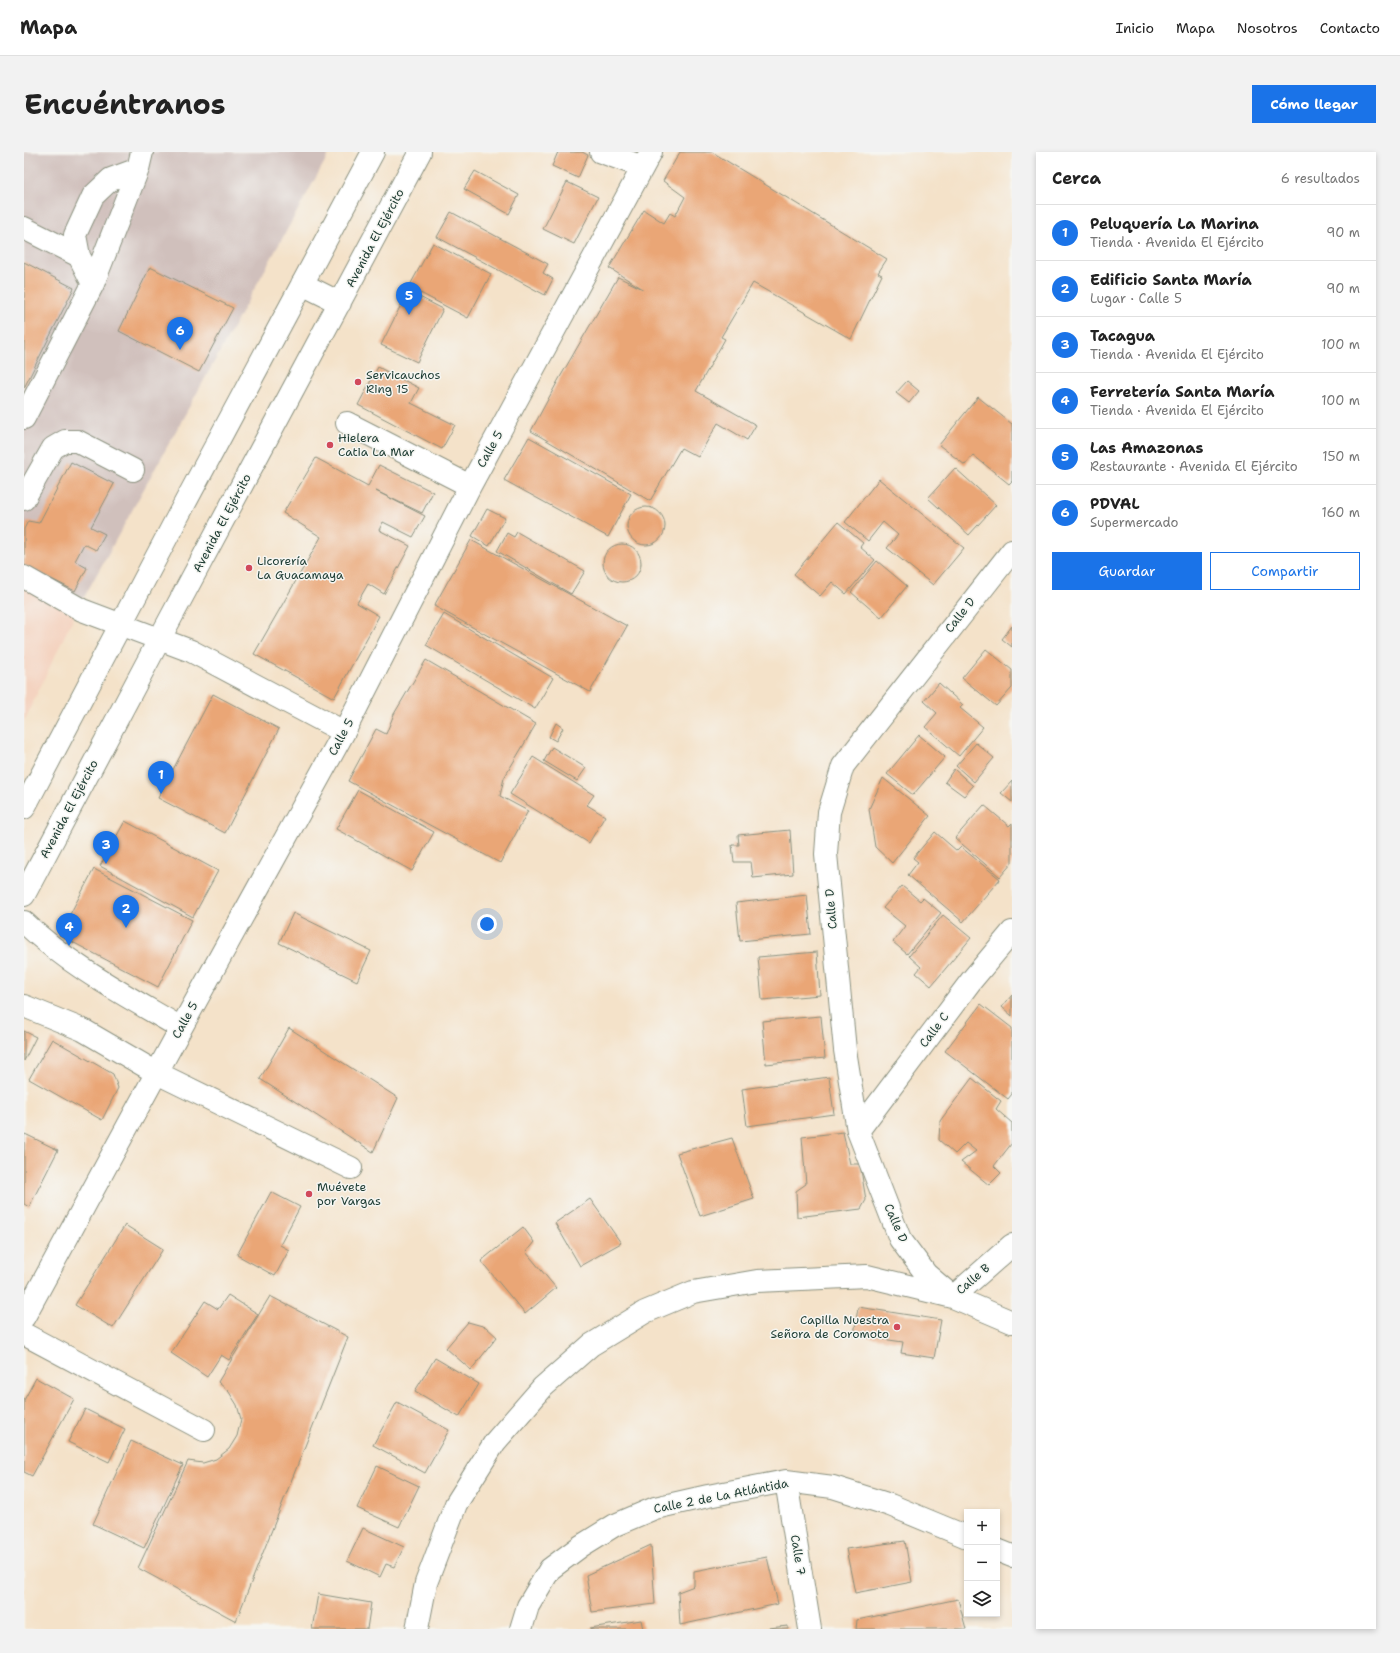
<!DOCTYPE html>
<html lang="es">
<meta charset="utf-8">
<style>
body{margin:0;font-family:"Shantell Sans",sans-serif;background:#f2f2f2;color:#222}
.controls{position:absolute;right:12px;bottom:12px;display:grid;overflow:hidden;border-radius:0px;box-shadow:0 2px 6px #0003}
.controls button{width:36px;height:36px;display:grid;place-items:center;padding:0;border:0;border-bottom:1px solid #e0e0e0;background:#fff;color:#222;font:20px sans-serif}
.you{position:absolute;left:463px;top:772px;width:14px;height:14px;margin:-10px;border:3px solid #fff;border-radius:50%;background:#1a73e8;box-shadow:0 0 0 6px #1a73e833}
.badge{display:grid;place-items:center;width:26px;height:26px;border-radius:50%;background:#1a73e8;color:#fff;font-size:13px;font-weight:700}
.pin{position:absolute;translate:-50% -33px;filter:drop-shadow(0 1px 2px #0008)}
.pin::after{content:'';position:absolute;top:21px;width:14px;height:12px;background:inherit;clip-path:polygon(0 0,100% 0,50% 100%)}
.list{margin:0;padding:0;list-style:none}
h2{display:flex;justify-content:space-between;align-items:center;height:52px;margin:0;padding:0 16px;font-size:17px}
h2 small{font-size:13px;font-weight:400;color:#767676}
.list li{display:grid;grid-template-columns:26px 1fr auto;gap:12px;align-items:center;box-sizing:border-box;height:56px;padding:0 16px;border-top:1px solid #e0e0e0}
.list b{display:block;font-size:15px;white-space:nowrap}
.list p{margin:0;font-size:13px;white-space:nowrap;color:#767676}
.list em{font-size:13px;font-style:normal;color:#767676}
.actions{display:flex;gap:8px;padding:12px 16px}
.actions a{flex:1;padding:9px 0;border:1px solid #1a73e8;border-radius:0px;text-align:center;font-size:14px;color:#1a73e8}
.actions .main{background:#1a73e8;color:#fff}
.icon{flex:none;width:22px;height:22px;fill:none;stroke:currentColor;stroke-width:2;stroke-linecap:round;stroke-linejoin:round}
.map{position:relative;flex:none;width:988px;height:1477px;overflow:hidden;border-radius:0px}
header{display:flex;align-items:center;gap:24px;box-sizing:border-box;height:56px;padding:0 20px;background:#fff;border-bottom:1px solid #e0e0e0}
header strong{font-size:19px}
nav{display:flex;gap:22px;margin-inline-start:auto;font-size:14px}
.intro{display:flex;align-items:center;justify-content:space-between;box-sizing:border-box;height:96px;padding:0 24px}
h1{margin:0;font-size:28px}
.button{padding:10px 18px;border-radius:0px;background:#1a73e8;color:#fff;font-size:14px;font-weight:700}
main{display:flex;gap:24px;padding:0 24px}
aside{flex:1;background:#fff;border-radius:0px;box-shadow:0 2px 6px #0003}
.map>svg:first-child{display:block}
.built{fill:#f4d3c0}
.industrial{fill:#d0c0bc}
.building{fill:#eaa676}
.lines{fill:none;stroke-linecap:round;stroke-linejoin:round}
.minor-casing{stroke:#8a907e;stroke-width:24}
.major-casing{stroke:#8a907e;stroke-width:24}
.minor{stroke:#fff;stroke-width:22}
.major{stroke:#fff;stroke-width:22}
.poi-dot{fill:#d1495b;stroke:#f6f6f2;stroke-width:1.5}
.labels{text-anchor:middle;stroke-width:3;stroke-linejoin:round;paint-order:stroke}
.street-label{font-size:12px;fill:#1f3d34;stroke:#f6f6f2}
.poi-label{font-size:12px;fill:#1f3d34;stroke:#f6f6f2;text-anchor:start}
</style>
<header>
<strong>Mapa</strong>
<nav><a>Inicio</a><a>Mapa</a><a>Nosotros</a><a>Contacto</a></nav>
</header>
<div class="intro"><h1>Encuéntranos</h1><a class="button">Cómo llegar</a></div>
<main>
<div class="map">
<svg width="988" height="1477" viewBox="0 0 988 1477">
<rect width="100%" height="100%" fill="#f6f6f2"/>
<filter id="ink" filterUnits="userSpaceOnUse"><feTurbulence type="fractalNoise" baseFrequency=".025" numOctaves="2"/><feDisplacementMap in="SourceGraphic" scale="8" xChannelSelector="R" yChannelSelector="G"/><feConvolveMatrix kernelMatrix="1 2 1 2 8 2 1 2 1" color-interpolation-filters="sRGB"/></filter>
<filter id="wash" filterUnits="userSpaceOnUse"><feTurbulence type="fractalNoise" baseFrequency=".012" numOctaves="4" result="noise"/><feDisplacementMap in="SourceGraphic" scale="16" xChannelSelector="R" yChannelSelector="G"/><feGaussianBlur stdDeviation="0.9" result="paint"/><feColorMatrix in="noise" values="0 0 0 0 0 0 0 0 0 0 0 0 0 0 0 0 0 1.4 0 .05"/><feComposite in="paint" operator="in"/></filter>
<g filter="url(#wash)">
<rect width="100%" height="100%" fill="#f4e2c9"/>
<path class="built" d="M0,424L53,458L0,569Z"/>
<path class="industrial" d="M0,0H306L53,458L0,423Z"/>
<g id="blocks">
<path class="building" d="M534,0H558L564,3L554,26L528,14Z
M656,0H688L863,107L854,121L858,123L827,187L729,131L697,185L701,187L672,239L732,273L723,288L694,271L674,305L657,296L626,349L507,279L535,227L594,125L619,137L585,116L620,58L640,71L646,61L651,64L661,45L639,29Z
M451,19L495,43L485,62L440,37Z
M543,30L574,45L550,92L519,77Z
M427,60L524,112L519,121L529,127L521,143L413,85Z
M409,91L467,122L444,166L385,135Z
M0,110L50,136L0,236Z
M126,115L209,156L175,220L95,179Z
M384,139L419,157L393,210L357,193Z
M354,215L395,236L387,251L431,273L418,297L334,253Z
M883,229L895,239L885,251L872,241Z
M954,245L988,272V329L985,332L949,303L941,313L915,293Z
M505,285L607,342L584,385L480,328Z
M292,306L344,334L355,313L409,340L398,361L352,339L401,364L389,385L359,370L355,378L386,394L360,442L344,432L333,451L355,464L310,546L230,502L297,385L259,361Z
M47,310L90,332L67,375L81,382L72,398L60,392L51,409L63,416L51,439L0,413V377L4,369L15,371Z
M931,316L972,353L945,383L904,346Z
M855,327L940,396L909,433L863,396L874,383L859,370L844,389L821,370Z
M603 374a19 19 0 1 1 38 0a19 19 0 1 1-38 0Z
M463,357L481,366L465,394L448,384Z
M814,370L839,391L836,395L851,408L822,442L808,430L796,444L770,422Z
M493,380L561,419L547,442L473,399L483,381L490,385Z
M447,388L603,474L566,540L410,454Z
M579 411a19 19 0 1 1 38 0a19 19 0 1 1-38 0Z
M853,409L883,434L857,466L827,440Z
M420,462L529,526L511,557L402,493Z
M988,474V495L978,487Z
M962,497L988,518V536L972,554L938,526Z
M402,508L512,572L480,626L476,644L504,659L476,711L324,629L352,577L362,582L370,562Z
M915,531L939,553L936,556L959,575L935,604L901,575L913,561L900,549Z
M189,542L255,577L201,681L134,646Z
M532,571L539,576L532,589L525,585Z
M895,583L921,605L889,643L863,622Z
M952,591L970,606L950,630L932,614Z
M528,595L562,616L553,629L520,609Z
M509,605L570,643L563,653L581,664L565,691L486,642Z
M930,617L949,634L940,644L921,630Z
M859,626L906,664L868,711L851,695L845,657Z
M988,629V650L977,641Z
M334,638L410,680L388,719L312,677Z
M960,653L985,674L988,671V711L976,725L931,686Z
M101,669L194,719L169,765L76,714Z
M766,678L769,722L729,726L727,710H710L708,693H715L714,683Z
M911,680L933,699L937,695L976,727L939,770L884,723L894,710L889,706Z
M70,717L168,768L134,835L35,783Z
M878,734L896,749L899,746L917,761L883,802L869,790L881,774L859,756Z
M783,743L787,782L716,789L712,751Z
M269,761L347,799L333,829L255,791Z
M919,763L947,786L907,834L892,821L897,815L885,804Z
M793,800L796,843L738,848L734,805Z
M988,843V864L978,855Z
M957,852L988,876V942L984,947L921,899Z
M797,864L801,906L742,912L738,869Z
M265,876L374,946L349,1000L236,927Z
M0,879L12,885L0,909Z
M28,887L89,922L94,936L78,968L5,927Z
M805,925L810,962L723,974L718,937Z
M948,926L977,949L972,957L988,971V991L970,1014L977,1021L965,1033L937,1010L952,999L942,991L931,1002L915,988L916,969Z
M819,980L826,1012H836L842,1048L837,1057L773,1065L772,1039L782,1032L778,985Z
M1,982L34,998L5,1055L0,1052V984Z
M708,986L730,1047L676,1064L653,1001Z
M247,1040L276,1055L256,1093L265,1098L251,1124L213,1103Z
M566,1047L597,1091L556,1114L531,1071Z
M101,1073L139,1097L89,1176L51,1153Z
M499,1075L510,1090L502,1100L532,1136L501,1162L457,1109Z
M204,1143L234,1162L205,1208L197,1203L183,1225L147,1201L181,1149L194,1157Z
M246,1144L324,1185L212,1469L114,1416L164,1309L179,1311L192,1307L205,1297L213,1284L217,1267L213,1253L205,1240L194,1230Z
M834,1155L917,1168L910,1206L877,1201L879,1190L830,1183Z
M444,1170L462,1175L473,1185L447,1218L422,1196Z
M411,1206L455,1232L435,1265L391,1239Z
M12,1226L50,1247L8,1324L0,1320V1248Z
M373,1250L425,1278L401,1321L349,1293Z
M61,1257L101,1277L85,1310L44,1290Z
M107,1289L159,1313L120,1396L69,1372Z
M353,1314L395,1334L375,1375L333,1356Z
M339,1376L380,1395L370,1415L362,1412L356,1425L323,1409Z
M881,1389L888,1430L831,1441L822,1397Z
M627,1393L631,1452L568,1460L562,1423Z
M743,1405L754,1452L656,1473L654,1440L670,1434V1419Z
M294,1442L347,1451L343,1477H288Z
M934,1447L942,1477H832L833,1468Z
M617,1468L619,1477H566V1476Z
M764,1474V1477H744V1476Z"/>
</g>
</g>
<g filter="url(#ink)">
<use href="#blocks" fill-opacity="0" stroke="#8a907e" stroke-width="1"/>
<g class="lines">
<defs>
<path id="minor" d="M577,0L619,15
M0,76L55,104
M69,132L55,104L51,83L69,44L87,27L114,17
M0,266L69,132L114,17L118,0
M323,271L446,334
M0,347L29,296L41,289H53L109,318
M0,425L58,458L167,499L320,580
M0,770C45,814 103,844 157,876
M0,854L59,878L133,921L327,1016
M834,979L947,829L988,780
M929,1145L902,1122L876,1087L834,979L821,898L802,702L805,660L819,614L988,399
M929,1145L988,1093
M0,1165L157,876L320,580L446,334L627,0
M0,1182L180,1278
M762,1329L786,1477
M973,1398L988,1404
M393,1477L402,1431L432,1352L471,1290L519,1235L567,1193L621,1160L669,1140L733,1129L843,1124L929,1145L988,1170
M497,1477L504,1454L526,1417L557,1394L591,1373L631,1356L684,1344L762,1329L809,1335L866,1353L943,1385"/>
<path id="major" d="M278,132L316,151
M0,656L154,364L349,0
M0,743L135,488L396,0"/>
</defs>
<use href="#minor" class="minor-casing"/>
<use href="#major" class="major-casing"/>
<use href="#minor" class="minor"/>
<use href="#major" class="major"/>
</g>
</g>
<g class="poi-dot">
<circle cx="334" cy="230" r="4"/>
<circle cx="306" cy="293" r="4"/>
<circle cx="225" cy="416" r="4"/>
<circle cx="285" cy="1042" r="4"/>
<circle cx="873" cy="1175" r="4"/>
</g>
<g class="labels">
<g class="street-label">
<text transform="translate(351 86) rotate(-62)" y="4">Avenida El Ejército</text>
<text transform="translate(466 297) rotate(-61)" y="4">Calle 5</text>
<text transform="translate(198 371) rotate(-62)" y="4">Avenida El Ejército</text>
<text transform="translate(936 463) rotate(-52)" y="4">Calle D</text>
<text transform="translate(317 585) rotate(-62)" y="4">Calle 5</text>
<text transform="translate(45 657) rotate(-62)" y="4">Avenida El Ejército</text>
<text transform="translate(807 757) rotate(-95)" y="4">Calle D</text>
<text transform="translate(161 868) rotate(-61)" y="4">Calle 5</text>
<text transform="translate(910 878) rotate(-53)" y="4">Calle C</text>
<text transform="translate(872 1071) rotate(66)" y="4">Calle D</text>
<text transform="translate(949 1127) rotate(-41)" y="4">Calle B</text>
<text transform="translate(697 1344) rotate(-11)" y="4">Calle 2 de La Atlántida</text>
<text transform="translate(774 1403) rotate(81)" y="4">Calle 7</text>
</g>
<g class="poi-label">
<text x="342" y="227">Servicauchos<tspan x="342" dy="14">Ring 15</tspan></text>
<text x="314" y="290">Hielera<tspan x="314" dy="14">Catia La Mar</tspan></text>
<text x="233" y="413">Licorería<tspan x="233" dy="14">La Guacamaya</tspan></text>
<text x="293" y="1039">Muévete<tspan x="293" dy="14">por Vargas</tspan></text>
<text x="865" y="1172" text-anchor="end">Capilla Nuestra<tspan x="865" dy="14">Señora de Coromoto</tspan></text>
</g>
</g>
</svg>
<div class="controls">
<button>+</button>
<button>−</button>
<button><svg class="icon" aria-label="layers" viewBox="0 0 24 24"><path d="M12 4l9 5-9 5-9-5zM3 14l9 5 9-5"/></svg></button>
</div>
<div class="you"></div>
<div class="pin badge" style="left:137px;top:642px">1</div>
<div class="pin badge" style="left:102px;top:776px">2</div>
<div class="pin badge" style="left:82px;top:712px">3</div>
<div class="pin badge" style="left:45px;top:794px">4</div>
<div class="pin badge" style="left:385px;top:163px">5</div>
<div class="pin badge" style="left:156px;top:198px">6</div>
</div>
<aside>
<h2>Cerca<small>6 resultados</small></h2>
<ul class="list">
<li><span class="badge">1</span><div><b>Peluquería La Marina</b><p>Tienda · Avenida El Ejército</p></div><em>90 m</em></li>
<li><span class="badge">2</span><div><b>Edificio Santa María</b><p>Lugar · Calle 5</p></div><em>90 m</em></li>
<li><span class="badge">3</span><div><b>Tacagua</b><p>Tienda · Avenida El Ejército</p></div><em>100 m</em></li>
<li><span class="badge">4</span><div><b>Ferretería Santa María</b><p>Tienda · Avenida El Ejército</p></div><em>100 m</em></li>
<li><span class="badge">5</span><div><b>Las Amazonas</b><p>Restaurante · Avenida El Ejército</p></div><em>150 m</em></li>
<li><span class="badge">6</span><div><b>PDVAL</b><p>Supermercado</p></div><em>160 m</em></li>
</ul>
<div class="actions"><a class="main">Guardar</a><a>Compartir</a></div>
</aside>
</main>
